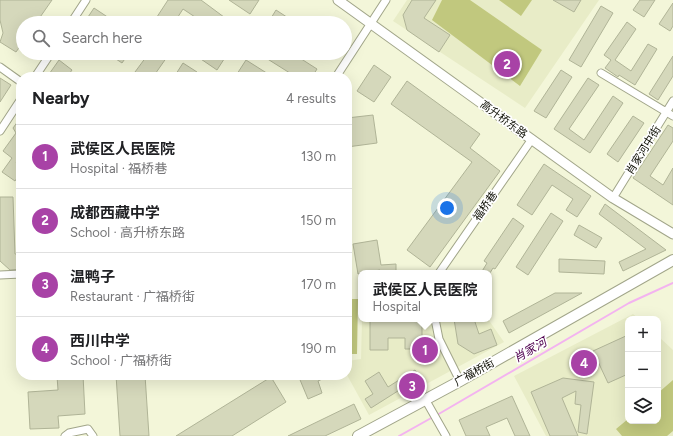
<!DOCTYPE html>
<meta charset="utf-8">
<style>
body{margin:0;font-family:Figtree,"Noto Sans SC",sans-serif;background:#f6f6f6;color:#202124}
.controls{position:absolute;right:12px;bottom:12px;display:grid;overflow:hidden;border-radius:8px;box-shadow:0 4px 16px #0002}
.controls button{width:36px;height:36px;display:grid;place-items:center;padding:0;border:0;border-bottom:1px solid #e0e0e0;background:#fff;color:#202124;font:20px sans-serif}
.you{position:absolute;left:447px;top:208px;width:14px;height:14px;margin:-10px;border:3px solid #fff;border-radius:50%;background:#1a73e8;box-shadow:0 0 0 6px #1a73e833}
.badge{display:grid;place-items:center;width:26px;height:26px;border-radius:50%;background:#a842a6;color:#fff;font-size:13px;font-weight:700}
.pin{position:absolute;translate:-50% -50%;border:2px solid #fff;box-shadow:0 1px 4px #0006}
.popup{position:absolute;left:358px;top:270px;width:134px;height:52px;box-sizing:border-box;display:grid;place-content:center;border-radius:8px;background:#fff;filter:drop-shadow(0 1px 3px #0005);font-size:13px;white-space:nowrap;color:#757577}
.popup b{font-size:15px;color:#202124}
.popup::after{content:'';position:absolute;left:50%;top:100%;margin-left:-8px;border:8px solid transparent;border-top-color:#fff}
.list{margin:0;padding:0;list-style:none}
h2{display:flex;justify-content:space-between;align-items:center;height:52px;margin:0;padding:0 16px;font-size:17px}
h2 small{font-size:13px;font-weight:400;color:#757577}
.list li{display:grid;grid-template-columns:26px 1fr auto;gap:12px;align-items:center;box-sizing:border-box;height:64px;padding:0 16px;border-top:1px solid #e0e0e0}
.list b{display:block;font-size:15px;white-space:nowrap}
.list p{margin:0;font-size:13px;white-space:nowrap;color:#757577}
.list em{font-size:13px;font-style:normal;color:#757577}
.icon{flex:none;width:22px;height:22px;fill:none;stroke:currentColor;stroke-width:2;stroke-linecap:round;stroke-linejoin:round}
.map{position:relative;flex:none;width:673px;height:436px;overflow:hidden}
.search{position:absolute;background:#fff;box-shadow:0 4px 16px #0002;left:16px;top:16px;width:336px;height:44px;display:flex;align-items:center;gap:10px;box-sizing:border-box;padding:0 14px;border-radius:22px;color:#757577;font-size:15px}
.panel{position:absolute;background:#fff;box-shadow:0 4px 16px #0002;left:16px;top:72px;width:336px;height:308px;border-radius:16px}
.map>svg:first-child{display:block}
.built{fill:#e8ecc7}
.green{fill:#c1c87e}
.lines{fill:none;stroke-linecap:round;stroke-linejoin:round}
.stream{stroke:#f3b3f0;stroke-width:2}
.building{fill:#d5d8bb;stroke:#b0b497}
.minor-casing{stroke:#a1a589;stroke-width:9}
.tertiary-casing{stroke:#a1a589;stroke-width:11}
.secondary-casing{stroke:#a1a589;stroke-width:12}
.minor{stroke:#fff;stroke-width:7}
.tertiary{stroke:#fff;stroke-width:9}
.secondary{stroke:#fff;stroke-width:10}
.labels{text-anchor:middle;stroke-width:3.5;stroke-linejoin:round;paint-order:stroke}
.street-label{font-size:11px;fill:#101107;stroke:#fff}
.water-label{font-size:12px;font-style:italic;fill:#4f004f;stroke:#fff}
</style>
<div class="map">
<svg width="673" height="436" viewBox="0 0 673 436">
<rect width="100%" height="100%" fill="#f3f6d9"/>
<path class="built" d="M407,0H599L525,108L393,21Z
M633,314L639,319H628V421H658V336L673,350V436H546L514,376Z
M362,319H488L504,342L369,415L347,375V361L361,359Z"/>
<path class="green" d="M442,0H470L542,50L520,86L432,20Z
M499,0H532L521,16Z
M347,299H358L357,354H347Z
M673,380V431L667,436H622L616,429L628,419V421H658V393Z"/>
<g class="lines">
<path class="stream" d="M437,415L629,303L673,283
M399,436L433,417"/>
</g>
<path class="building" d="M0,0H52L36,23H23V42L16,52L0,42L3,33L0,20Z
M168,0H201L232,23H204L183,9L174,23H153Z
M229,0H259L250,14Z
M412,0H436L424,18L450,35L439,52L407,30L403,15Z
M553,0H581L574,12Z
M640,0H655L644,17L633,10Z
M673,3V26L670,31L659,24Z
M601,6L613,13L581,67L569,60Z
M94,8L109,18L105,23H84Z
M276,10L296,23H268Z
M627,22L636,29L615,60L631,71L648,44L657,49L635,85L619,75L618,77L605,68L611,60L604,55Z
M107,53H129L122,63Z
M149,53H161L167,57L153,77H142L135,72Z
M192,53H228L217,70Z
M258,53H292L317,69L312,77H292L293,75Z
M673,56V76L658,100L649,94Z
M59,60L72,70L67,77H47Z
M246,60L273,77H235Z
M183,63L197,72L194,77H174Z
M374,65L391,77L374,102L357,91Z
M561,70L572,77L546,118L534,111Z
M0,78L11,85L0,102Z
M588,78L599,85L569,129L584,140L613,96L623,103L590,153L554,129Z
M407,81L480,134L470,148L500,171L430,267L407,250L472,162L391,104Z
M373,115L377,143L347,147V118Z
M633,116L644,123L618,162L607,154Z
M21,117V156L16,163L21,166V172L15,181L2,172L12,158L3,151L16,133L13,128Z
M668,125L673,128V141L650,176L663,185L673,168V205L633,178Z
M544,164L591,196L577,217L566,210L573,199L552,185L532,215L517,205Z
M0,197H13L15,254H21V269L10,270L0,261Z
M605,204L666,250L623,271L619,262L646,249L599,214Z
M551,213L563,221L528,275L516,267Z
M513,218L524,226L495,269L493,268L490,273H481L487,263L484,261Z
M579,225L602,238L596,248L574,235Z
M377,240L381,265L396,264V273H380V270L358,274L353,244Z
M559,259L605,261L604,274L559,272Z
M555,293H582L509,333L503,321Z
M370,319H422V349H405V338H388V350H370Z
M454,319H474L479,334L491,329L497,345L474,354L458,344Z
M628,335V374L608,383L593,351Z
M415,370L420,377L371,408L365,399L373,394L365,381L379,372L388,387Z
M83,375L85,414L58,416L59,428L30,429L28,392L58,390L57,376Z
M116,375H145L149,436H120Z
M298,375H331L318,381L322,393L308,399Z
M271,377L286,402L232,436H176Z
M563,378L594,382L587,434L578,432L581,405L575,404L576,391L562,398L578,436H550L531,392Z
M512,396L530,436H515L507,418L486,427L490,436H466L459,420Z
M354,404L361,419L325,436H288Z"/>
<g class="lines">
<defs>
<path id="minor" d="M71,23L86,0
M0,67L21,82
M601,73L673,116
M35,77L51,53
M336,77L386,0
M0,131L21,99
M613,198L673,101
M439,273L532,139
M0,275L21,274
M435,319L439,339L460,381
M425,399L446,436
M65,436L69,433L88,429L93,436"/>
<path id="tertiary" d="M338,0L613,198L673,234"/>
<path id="secondary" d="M358,436L460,381L673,260"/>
</defs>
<use href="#minor" class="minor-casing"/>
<use href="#tertiary" class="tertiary-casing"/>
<use href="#secondary" class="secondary-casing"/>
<use href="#minor" class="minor"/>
<use href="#tertiary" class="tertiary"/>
<use href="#secondary" class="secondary"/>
</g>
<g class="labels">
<g class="street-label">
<text transform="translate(504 119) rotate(36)" y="4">高升桥东路</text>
<text transform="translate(643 150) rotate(-58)" y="4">肖家河中街</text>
<text transform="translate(485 206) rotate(-55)" y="4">福桥巷</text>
<text transform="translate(474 372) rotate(-29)" y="4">广福桥街</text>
</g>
<g class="water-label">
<text transform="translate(530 350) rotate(-30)" y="4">肖家河</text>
</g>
</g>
</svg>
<div class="controls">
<button>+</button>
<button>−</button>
<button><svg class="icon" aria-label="layers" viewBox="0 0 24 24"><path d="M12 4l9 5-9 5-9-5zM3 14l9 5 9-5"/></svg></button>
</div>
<div class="you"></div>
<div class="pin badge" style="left:425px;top:350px">1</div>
<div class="popup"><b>武侯区人民医院</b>Hospital</div>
<div class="pin badge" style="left:507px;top:64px">2</div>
<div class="pin badge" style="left:412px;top:386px">3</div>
<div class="pin badge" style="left:584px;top:363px">4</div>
<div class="search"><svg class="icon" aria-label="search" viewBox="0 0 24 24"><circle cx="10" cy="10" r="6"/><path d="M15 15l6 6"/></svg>Search here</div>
<section class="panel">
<h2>Nearby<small>4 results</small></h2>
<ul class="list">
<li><span class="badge">1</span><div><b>武侯区人民医院</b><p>Hospital · 福桥巷</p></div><em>130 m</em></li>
<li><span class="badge">2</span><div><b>成都西藏中学</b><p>School · 高升桥东路</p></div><em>150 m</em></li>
<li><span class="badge">3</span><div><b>温鸭子</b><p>Restaurant · 广福桥街</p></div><em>170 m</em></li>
<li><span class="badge">4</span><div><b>西川中学</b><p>School · 广福桥街</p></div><em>190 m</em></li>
</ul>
</section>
</div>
